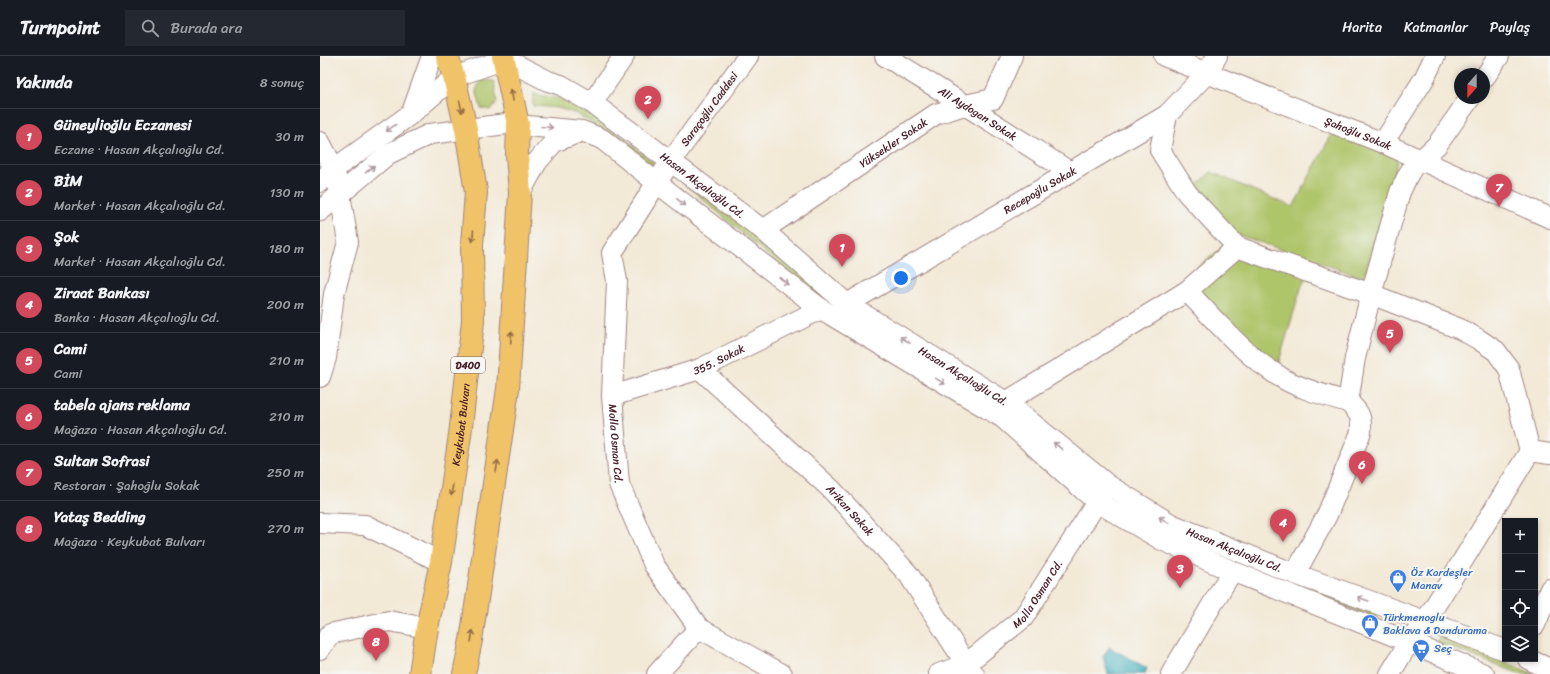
<!DOCTYPE html>
<html lang="tr">
<meta charset="utf-8">
<style>
body{margin:0;font-family:Sriracha,sans-serif;background:#242831;color:#f1f3f6}
.controls{position:absolute;right:12px;bottom:12px;display:grid;overflow:hidden;border-radius:0px;box-shadow:0 2px 6px #0003}
.controls button{width:36px;height:36px;display:grid;place-items:center;padding:0;border:0;border-bottom:1px solid #363941;background:#171b24;color:#f1f3f6;font:20px sans-serif}
.compass{position:absolute;left:1134px;top:12px;width:36px;height:36px;border-radius:50%;background:#171b24;box-shadow:0 2px 6px #0003;rotate:201deg}
.you{position:absolute;left:581px;top:222px;width:14px;height:14px;margin:-10px;border:3px solid #fff;border-radius:50%;background:#1a73e8;box-shadow:0 0 0 6px #1a73e833}
.badge{display:grid;place-items:center;width:26px;height:26px;border-radius:50%;background:#d1495b;color:#fff;font-size:13px;font-weight:700}
.pin{position:absolute;translate:-50% -33px;filter:drop-shadow(0 1px 2px #0008)}
.pin::after{content:'';position:absolute;top:21px;width:14px;height:12px;background:inherit;clip-path:polygon(0 0,100% 0,50% 100%)}
.list{margin:0;padding:0;list-style:none}
h2{display:flex;justify-content:space-between;align-items:center;height:52px;margin:0;padding:0 16px;font-size:17px}
h2 small{font-size:13px;font-weight:400;color:#9ea1a6}
.list li{display:grid;grid-template-columns:26px 1fr auto;gap:12px;align-items:center;box-sizing:border-box;height:56px;padding:0 16px;border-top:1px solid #363941}
.list b{display:block;font-size:15px;white-space:nowrap}
.list p{margin:0;font-size:13px;white-space:nowrap;color:#9ea1a6}
.list em{font-size:13px;font-style:normal;color:#9ea1a6}
.icon{flex:none;width:22px;height:22px;fill:none;stroke:currentColor;stroke-width:2;stroke-linecap:round;stroke-linejoin:round}
.map{position:relative;flex:none;width:1230px;height:618px;overflow:hidden}
header{display:flex;align-items:center;gap:24px;box-sizing:border-box;height:56px;padding:0 20px;background:#171b24;border-bottom:1px solid #363941}
header strong{font-size:19px}
nav{display:flex;gap:22px;margin-inline-start:auto;font-size:14px}
.search{width:280px;height:36px;background:#242831;display:flex;align-items:center;gap:10px;box-sizing:border-box;padding:0 14px;border-radius:0px;color:#9ea1a6;font-size:15px}
main{display:flex}
aside{flex:1;background:#171b24}
.map>svg:first-child{display:block}
.green{fill:#afc56a;stroke:#7c724a}
.water{fill:#3eadbc;stroke:#446674}
.lines{fill:none;stroke-linecap:round;stroke-linejoin:round}
.minor-casing{stroke:#9e8481;stroke-width:22}
.highway-casing{stroke:#9e8481;stroke-width:24}
.minor{stroke:#fff;stroke-width:20}
.highway{stroke:#f0c369;stroke-width:22}
.oneway{stroke:#956947}
.oneway2{stroke:#ae9aa0}
.labels{text-anchor:middle;stroke-width:4;stroke-linejoin:round;paint-order:stroke}
.shield{fill:#f6f6f2;stroke:#7e6067;stroke-width:1}
.shield-label{font-size:10px;font-weight:bold;fill:#4a1f2b}
.street-label{font-size:11px;fill:#4a1f2b;stroke:#f6f6f2}
.shop-label{font-size:11px;fill:#366cbe;stroke:#f6f6f2;text-anchor:start}
</style>
<header>
<strong>Turnpoint</strong>
<div class="search"><svg class="icon" aria-label="search" viewBox="0 0 24 24"><circle cx="10" cy="10" r="6"/><path d="M15 15l6 6"/></svg>Burada ara</div>
<nav><a>Harita</a><a>Katmanlar</a><a>Paylaş</a></nav>
</header>
<main>
<aside>
<h2>Yakında<small>8 sonuç</small></h2>
<ul class="list">
<li><span class="badge">1</span><div><b>Güneylioğlu Eczanesi</b><p>Eczane · Hasan Akçalıoğlu Cd.</p></div><em>30 m</em></li>
<li><span class="badge">2</span><div><b>BİM</b><p>Market · Hasan Akçalıoğlu Cd.</p></div><em>130 m</em></li>
<li><span class="badge">3</span><div><b>Şok</b><p>Market · Hasan Akçalıoğlu Cd.</p></div><em>180 m</em></li>
<li><span class="badge">4</span><div><b>Ziraat Bankası</b><p>Banka · Hasan Akçalıoğlu Cd.</p></div><em>200 m</em></li>
<li><span class="badge">5</span><div><b>Cami</b><p>Cami</p></div><em>210 m</em></li>
<li><span class="badge">6</span><div><b>tabela ajans reklama</b><p>Mağaza · Hasan Akçalıoğlu Cd.</p></div><em>210 m</em></li>
<li><span class="badge">7</span><div><b>Sultan Sofrasi</b><p>Restoran · Şahoğlu Sokak</p></div><em>250 m</em></li>
<li><span class="badge">8</span><div><b>Yataş Bedding</b><p>Mağaza · Keykubat Bulvarı</p></div><em>270 m</em></li>
</ul>
</aside>
<div class="map">
<svg width="1230" height="618" viewBox="0 0 1230 618">
<rect width="100%" height="100%" fill="#f6f6f2"/>
<filter id="ink" filterUnits="userSpaceOnUse"><feTurbulence type="fractalNoise" baseFrequency=".025" numOctaves="2"/><feDisplacementMap in="SourceGraphic" scale="8" xChannelSelector="R" yChannelSelector="G"/><feConvolveMatrix kernelMatrix="1 2 1 2 8 2 1 2 1" color-interpolation-filters="sRGB"/></filter>
<filter id="wash" filterUnits="userSpaceOnUse"><feTurbulence type="fractalNoise" baseFrequency=".012" numOctaves="4" result="noise"/><feDisplacementMap in="SourceGraphic" scale="16" xChannelSelector="R" yChannelSelector="G"/><feGaussianBlur stdDeviation="0.9" result="paint"/><feColorMatrix in="noise" values="0 0 0 0 0 0 0 0 0 0 0 0 0 0 0 0 0 1.4 0 .05"/><feComposite in="paint" operator="in"/></filter>
<g filter="url(#wash)">
<rect width="100%" height="100%" fill="#f3e9d7"/>
<path class="green" d="M161,24L174,25L177,46L171,54L161,52L156,34Z
M213,38L238,42L282,65L334,107L330,109L283,74L257,58L238,52L213,50Z
M1015,72L1079,99L1044,222L913,177L871,135L891,116L973,151Z
M359,123L682,351L506,249Z
M912,184L991,211L981,232L957,312L910,276L861,224Z
M798,442L1058,557L1056,562L903,504Z
M1120,580L1214,618H1200L1117,586Z"/>
<path class="water" d="M789,591L827,612L825,618H788L783,601Z"/>
</g>
<g filter="url(#ink)">
<g class="lines">
<defs>
<g id="minor">
<path id="s1" d="M428,0L350,106L292,197L297,225L292,340L299,428L334,509L379,572L462,618"/>
<path id="s2" d="M565,0L645,49L750,116"/>
<path id="s3" d="M844,0L1063,87L1230,162"/>
<path d="M1164,22L1179,0"/>
<path d="M272,47L304,0"/>
<path d="M92,56L112,0"/>
<path d="M847,59L840,94L867,137L917,191L1051,238L1140,273L1158,283L1176,295L1189,313L1210,395L1105,566L1089,586L1070,618"/>
<path d="M0,86L14,113L20,138L28,186L14,238L6,302L0,321"/>
<path d="M1063,87L1104,23L1115,0"/>
<path id="s4" d="M0,126L14,113L91,58L134,21L185,3L228,25L241,29L272,47L443,174L527,248L686,346L788,429L851,468L975,518L1185,594"/>
<path d="M200,137L217,106L234,86L260,76"/>
<path d="M0,155L68,98L110,78L186,68L262,75L282,83L337,127L501,253L683,362L777,446L842,484L912,515L1089,586L1164,618"/>
<path id="s5" d="M443,174L616,58L645,49L673,43L692,0"/>
<path d="M867,235C896,265 925,300 962,322C980,333 1008,340 1028,346"/>
<path id="s6" d="M527,248L847,59L887,17L897,0"/>
<path id="s7" d="M380,313L511,433L589,519L646,608L654,618"/>
<path id="s8" d="M292,340L380,313L501,253"/>
<path d="M686,346L867,235L917,191"/>
<path d="M1210,395L1230,398"/>
<path d="M0,467L45,469L121,506"/>
<path d="M975,518L1007,459L1041,376C1042,360 1039,356 1028,346L1035,302L1051,238L1080,136L1088,119L1093,111L1117,89L1150,42"/>
<path d="M1215,569L1230,533"/>
<path d="M0,593L10,578L69,565L107,572"/>
<path d="M1208,603L1230,613"/>
<path d="M337,618L379,572"/>
<path id="s9" d="M619,618L646,608L703,562L784,435"/>
<path d="M851,618L912,515"/>
</g>
<g id="highway">
<path id="s10" d="M100,618L107,572L121,506L140,379L153,265L152,189L156,136L146,73L134,21L127,0"/>
<path d="M144,618L151,584L188,333L200,137L197,99L198,68L183,0"/>
</g>
</defs>
<use href="#minor" class="minor-casing"/>
<use href="#highway" class="highway-casing"/>
<use href="#minor" class="minor"/>
<use href="#highway" class="highway"/>
</g>
<defs><path id="oneway-shaft" d="M-6 0H5M1.5-3L5.5 0L1.5 3" fill="none" stroke-width="1.6" stroke-linecap="round" stroke-linejoin="round"/></defs>
<g class="oneway">
<use href="#oneway-shaft" transform="translate(192 39) rotate(-101)"/>
<use href="#oneway-shaft" transform="translate(141 51) rotate(77)"/>
<use href="#oneway-shaft" transform="translate(153 180) rotate(95)"/>
<use href="#oneway-shaft" transform="translate(191 281) rotate(-87)"/>
<use href="#oneway-shaft" transform="translate(177 410) rotate(-82)"/>
<use href="#oneway-shaft" transform="translate(132 434) rotate(99)"/>
<use href="#oneway-shaft" transform="translate(152 580) rotate(-81)"/>
</g>
<g class="oneway2">
<use href="#oneway-shaft" transform="translate(227 71) rotate(5)"/>
<use href="#oneway-shaft" transform="translate(71 72) rotate(144)"/>
<use href="#oneway-shaft" transform="translate(50 113) rotate(-40)"/>
<use href="#oneway-shaft" transform="translate(361 146) rotate(38)"/>
<use href="#oneway-shaft" transform="translate(464 225) rotate(38)"/>
<use href="#oneway-shaft" transform="translate(585 284) rotate(-148)"/>
<use href="#oneway-shaft" transform="translate(620 325) rotate(31)"/>
<use href="#oneway-shaft" transform="translate(738 390) rotate(-141)"/>
<use href="#oneway-shaft" transform="translate(844 464) rotate(-149)"/>
<use href="#oneway-shaft" transform="translate(1043 543) rotate(-160)"/>
</g>
</g>
<defs>
<symbol id="shop-pin" viewBox="-11 -11 22 30"><path d="M0 17L-7.5 6A9.5 9.5 0 1 1 7.5 6Z" fill="#3f7fe0" stroke="#f6f6f2"/><path d="M-5-2.5h2.3a2.7 3.5 0 0 1 5.4 0H5L5.5 6h-11ZM-1.5-2.5h3a1.5 2.3 0 0 0-3 0Z" fill="#fff"/></symbol>
<symbol id="supermarket-pin" viewBox="-11 -11 22 30"><path d="M0 17L-7.5 6A9.5 9.5 0 1 1 7.5 6Z" fill="#3f7fe0" stroke="#f6f6f2"/><path d="M-6-5.5h2.5l.6 2H6L4.5 2H-2.5L-4.4-4H-6ZM-1.5 3.2a1.3 1.3 0 1 0 .1 0ZM3 3.2a1.3 1.3 0 1 0 .1 0Z" fill="#fff"/></symbol>
</defs>
<g fill-rule="evenodd">
<use href="#shop-pin" x="1068" y="512" width="20" height="27"/>
<use href="#shop-pin" x="1040" y="557" width="20" height="27"/>
<use href="#supermarket-pin" x="1091" y="582" width="20" height="27"/>
</g>
<g class="labels">
<rect class="shield" x="131" y="301" width="34" height="16" rx="3"/>
<g class="shield-label">
<text x="148" y="313">D400</text>
</g>
<g class="street-label">
<text transform="translate(389 53) rotate(-54)" y="4">Saraçoğlu Caddesi</text>
<text dy="4" stroke="none"><textPath href="#s2" startOffset="109">Ali Aydogan Sokak</textPath></text>
<text dy="4" stroke="none"><textPath href="#s3" startOffset="209">Şahoğlu Sokak</textPath></text>
<text dy="4" stroke="none"><textPath href="#s5" startOffset="157">Yüksekler Sokak</textPath></text>
<text dy="4" stroke="none"><textPath href="#s4" startOffset="460">Hasan Akçalıoğlu Cd.</textPath></text>
<text dy="4" stroke="none"><textPath href="#s6" startOffset="224">Recepoğlu Sokak</textPath></text>
<text dy="4" stroke="none"><textPath href="#s8" startOffset="113">355. Sokak</textPath></text>
<text dy="4" stroke="none"><textPath href="#s4" startOffset="784">Hasan Akçalıoğlu Cd.</textPath></text>
<text dy="4" stroke="none"><textPath href="#s10" startOffset="253">Keykubat Bulvarı</textPath></text>
<text dy="4" stroke="none"><textPath href="#s1" startOffset="431">Molla Osman Cd.</textPath></text>
<text dy="4" stroke="none"><textPath href="#s7" startOffset="206">Arikan Sokak</textPath></text>
<text dy="4" stroke="none"><textPath href="#s4" startOffset="1108">Hasan Akçalıoğlu Cd.</textPath></text>
<text dy="4" stroke="none"><textPath href="#s9" startOffset="130">Molla Osman Cd.</textPath></text>
</g>
<g class="shop-label">
<text x="1091" y="520">Öz Kardeşler<tspan x="1091" dy="13">Manav</tspan></text>
<text x="1063" y="565">Türkmenoglu<tspan x="1063" dy="13">Baklava &amp; Dondurama</tspan></text>
<text x="1114" y="596">Seç</text>
</g>
</g>
</svg>
<div class="controls">
<button>+</button>
<button>−</button>
<button><svg class="icon" aria-label="locate" viewBox="0 0 24 24"><circle cx="12" cy="12" r="6"/><path d="M12 2v4M12 18v4M2 12h4M18 12h4"/></svg></button>
<button><svg class="icon" aria-label="layers" viewBox="0 0 24 24"><path d="M12 4l9 5-9 5-9-5zM3 14l9 5 9-5"/></svg></button>
</div>
<svg class="compass" viewBox="-18 -18 36 36"><path d="M0-13l5 13h-10z" fill="#e53935"/><path d="M0 13l5-13h-10z" fill="#9ea1a6"/></svg>
<div class="you"></div>
<div class="pin badge" style="left:522px;top:211px">1</div>
<div class="pin badge" style="left:328px;top:63px">2</div>
<div class="pin badge" style="left:860px;top:532px">3</div>
<div class="pin badge" style="left:963px;top:486px">4</div>
<div class="pin badge" style="left:1070px;top:297px">5</div>
<div class="pin badge" style="left:1042px;top:428px">6</div>
<div class="pin badge" style="left:1179px;top:151px">7</div>
<div class="pin badge" style="left:56px;top:605px">8</div>
</div>
</main>
